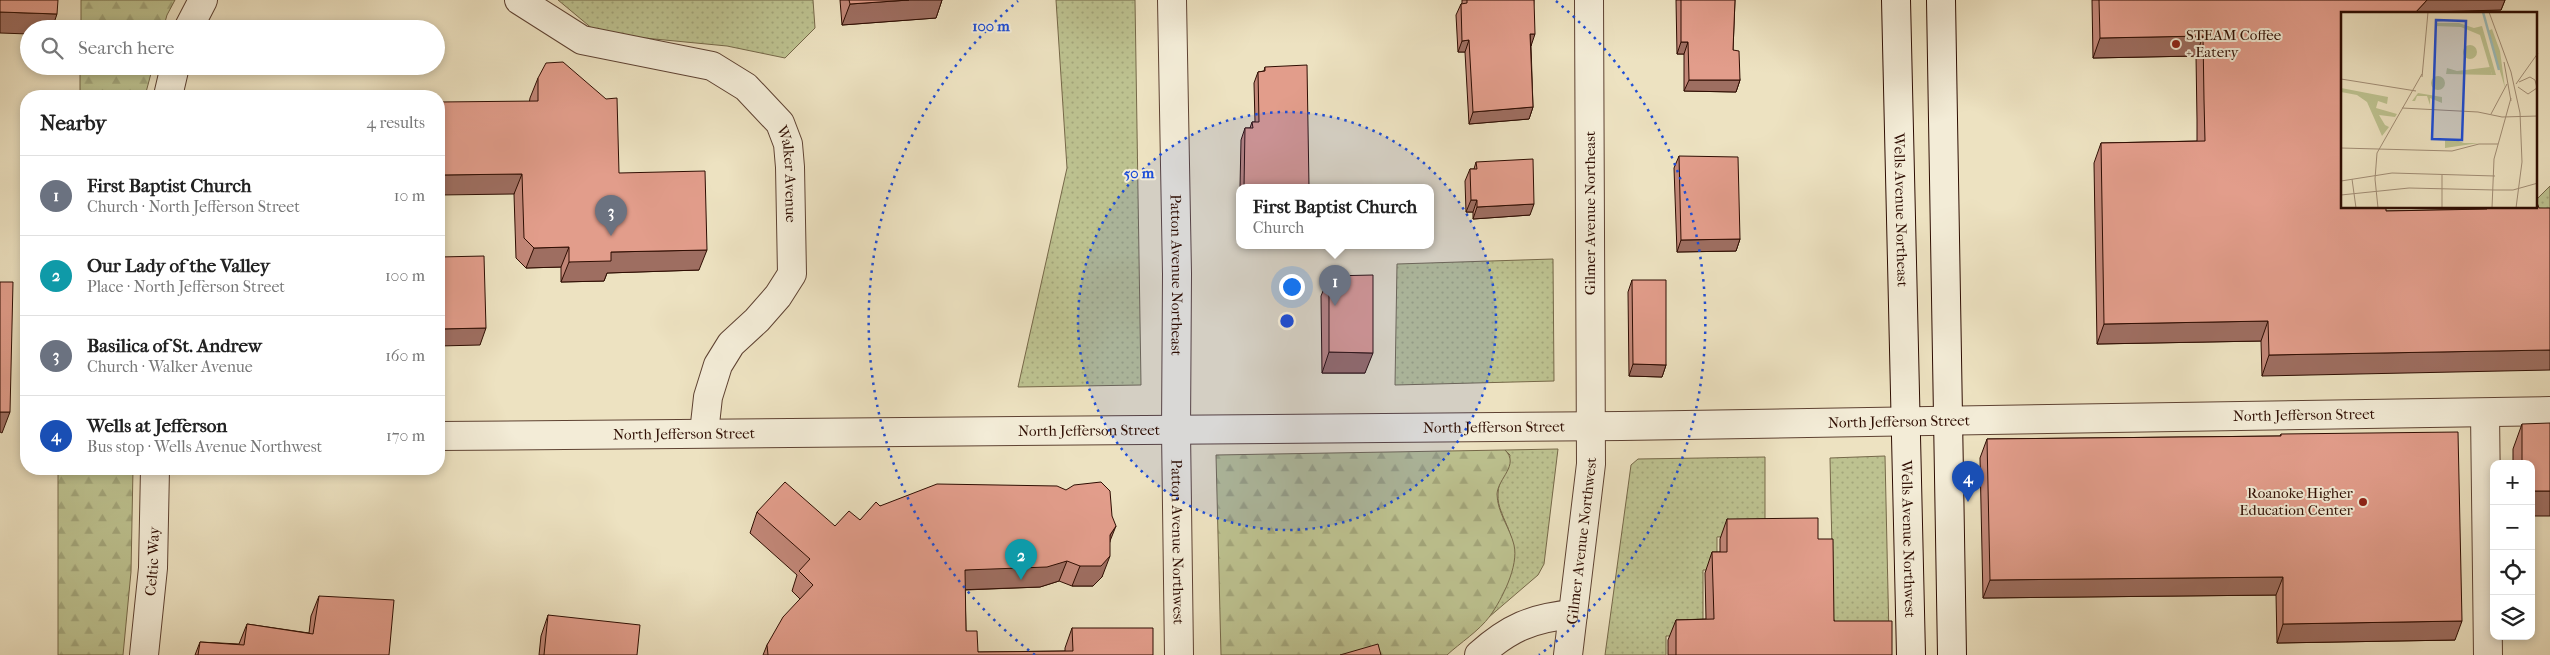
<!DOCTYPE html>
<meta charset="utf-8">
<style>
body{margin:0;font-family:"IM FELL French Canon",serif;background:#f2f2f2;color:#222}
.controls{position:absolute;right:15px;bottom:15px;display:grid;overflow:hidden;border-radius:10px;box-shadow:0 2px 8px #0003}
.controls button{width:45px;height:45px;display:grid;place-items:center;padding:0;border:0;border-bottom:1px solid #e0e0e0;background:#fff;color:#222;font:25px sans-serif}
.you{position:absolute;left:1291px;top:286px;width:18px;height:18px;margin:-12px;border:4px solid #fff;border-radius:50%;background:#1a73e8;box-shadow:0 0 0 8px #1a73e833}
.badge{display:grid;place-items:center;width:32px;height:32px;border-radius:50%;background:#8f2418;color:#fff;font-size:16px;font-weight:700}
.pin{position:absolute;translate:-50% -41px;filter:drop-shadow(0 1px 2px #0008)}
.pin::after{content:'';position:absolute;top:26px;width:18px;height:15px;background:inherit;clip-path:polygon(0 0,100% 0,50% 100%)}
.popup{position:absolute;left:1236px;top:184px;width:198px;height:65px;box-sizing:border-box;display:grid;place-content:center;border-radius:10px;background:#fff;filter:drop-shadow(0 1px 4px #0005);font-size:16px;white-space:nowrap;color:#767676}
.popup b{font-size:19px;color:#222}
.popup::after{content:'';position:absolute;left:50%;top:100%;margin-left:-10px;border:10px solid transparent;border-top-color:#fff}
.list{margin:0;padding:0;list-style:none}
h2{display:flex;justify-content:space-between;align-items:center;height:65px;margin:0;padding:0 20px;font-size:21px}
h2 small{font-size:16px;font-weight:400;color:#767676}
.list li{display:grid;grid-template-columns:32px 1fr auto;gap:15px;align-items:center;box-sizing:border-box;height:80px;padding:0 20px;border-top:1px solid #e0e0e0}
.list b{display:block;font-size:19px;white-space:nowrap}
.list p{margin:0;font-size:16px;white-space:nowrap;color:#767676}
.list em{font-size:16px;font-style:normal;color:#767676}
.icon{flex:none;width:28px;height:28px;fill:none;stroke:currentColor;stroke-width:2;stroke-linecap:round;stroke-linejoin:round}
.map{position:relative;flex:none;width:2550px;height:655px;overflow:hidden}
.search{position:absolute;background:#fff;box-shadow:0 2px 8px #0003;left:20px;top:20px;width:425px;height:55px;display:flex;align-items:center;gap:12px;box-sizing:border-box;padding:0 18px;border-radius:28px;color:#767676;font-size:19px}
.panel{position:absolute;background:#fff;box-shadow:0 2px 8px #0003;left:20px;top:90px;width:425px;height:385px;border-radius:20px}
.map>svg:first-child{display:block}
.grass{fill:url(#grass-dots);stroke:#766849}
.forest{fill:url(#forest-firs);stroke:#766849}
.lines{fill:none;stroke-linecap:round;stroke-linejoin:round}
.street-casing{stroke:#5e4232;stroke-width:30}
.secondary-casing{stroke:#2e0d02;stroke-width:30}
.street{stroke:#f3ecd7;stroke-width:28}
.secondary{stroke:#f3ecd7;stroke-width:28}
.wall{fill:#c28778;stroke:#2e0d02}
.shaded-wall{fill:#9e6e61;stroke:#2e0d02}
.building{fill:#e29d8b;stroke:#2e0d02}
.ring{fill:none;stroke:#1d4ed8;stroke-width:2.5;stroke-dasharray:2.5 5}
.poi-dot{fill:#8f2418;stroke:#f3ecd7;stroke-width:2}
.labels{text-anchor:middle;stroke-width:4;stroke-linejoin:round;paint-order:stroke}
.poi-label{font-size:15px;fill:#2e0d02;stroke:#f3ecd7;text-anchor:start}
.street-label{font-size:15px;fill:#2e0d02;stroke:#f3ecd7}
.inset-river{fill:none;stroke:#9bbcba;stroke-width:2.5}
.inset-road{fill:none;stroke:#a18d75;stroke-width:1}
.view{fill:#1d4ed8;fill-opacity:0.15;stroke:#1d4ed8;stroke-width:2.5}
.inset-edge{fill:none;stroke:#2e0d02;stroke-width:2.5}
.centre{fill:#1d4ed8;stroke:#f3ecd7;stroke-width:2.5}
.ring-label{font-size:15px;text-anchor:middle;font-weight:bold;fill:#1d4ed8;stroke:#f3ecd7;stroke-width:4;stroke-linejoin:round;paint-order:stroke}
</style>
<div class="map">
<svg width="2550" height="655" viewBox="0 0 2550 655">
<defs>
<pattern id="grass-dots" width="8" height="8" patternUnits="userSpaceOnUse" patternTransform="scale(1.25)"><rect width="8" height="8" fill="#bdc290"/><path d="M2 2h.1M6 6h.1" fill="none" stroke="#a3a67b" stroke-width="1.8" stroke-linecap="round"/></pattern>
<pattern id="forest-firs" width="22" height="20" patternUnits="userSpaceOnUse" patternTransform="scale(1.25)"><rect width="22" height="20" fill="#bdc290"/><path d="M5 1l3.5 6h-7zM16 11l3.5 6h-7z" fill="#a3a67b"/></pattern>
</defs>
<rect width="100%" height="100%" fill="#ede2c1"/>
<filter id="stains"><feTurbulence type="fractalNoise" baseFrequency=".004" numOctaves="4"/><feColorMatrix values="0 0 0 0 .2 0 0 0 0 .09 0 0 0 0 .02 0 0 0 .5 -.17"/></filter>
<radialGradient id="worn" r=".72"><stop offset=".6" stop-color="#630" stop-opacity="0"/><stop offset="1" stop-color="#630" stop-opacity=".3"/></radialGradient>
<path class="grass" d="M558,0H813L815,28L785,58L727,46L613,35L594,30Z
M1056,0H1135L1141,385L1018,387L1067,168Z
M2550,186V209L2536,208V200Z
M1553,259L1554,381L1395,385L1397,264Z
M1558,449L1544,564L1538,575L1489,617C1505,590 1521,562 1509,531C1505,519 1497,507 1498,494C1498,478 1509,474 1510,455L1505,450Z
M1885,456L1889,638L1834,639L1830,458Z
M1765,457V536L1717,537V570H1703V636H1666V655H1605L1631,465L1638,459Z"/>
<path class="forest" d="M81,0H175L167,15L163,29H81Z
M80,66H153L145,96H80Z
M1505,450C1520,465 1498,478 1497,494C1497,512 1510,528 1514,545C1519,566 1502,599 1490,616C1479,631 1460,643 1447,655H1221L1216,455Z
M58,469H133L131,572L123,655H58Z"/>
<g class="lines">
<defs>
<g id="street">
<path id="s1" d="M519,0L582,40L712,66L746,87L780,123L788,144L790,167L792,274L778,296L757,320L731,344L718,365L708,397L704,433"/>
<path id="s2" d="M1172,0L1177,274L1176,431L1179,655"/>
<path d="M188,29L203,0"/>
<path d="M168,96L175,66"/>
<path d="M2485,413L2488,655"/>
<path id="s3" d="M439,436L1622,426L2550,411"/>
<path id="s4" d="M144,655L153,568L155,469"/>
<path d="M1479,655C1509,628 1532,618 1573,614"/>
<path id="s5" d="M1568,655L1591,464L1589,0"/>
</g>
<g id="secondary">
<path id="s6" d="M1896,0L1911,655"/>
<path d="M1941,0L1952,655"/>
</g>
</defs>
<use href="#street" class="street-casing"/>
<use href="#secondary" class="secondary-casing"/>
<use href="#street" class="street"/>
<use href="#secondary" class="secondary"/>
</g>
<path class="wall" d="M840,0H942L936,18L842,25Z
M1462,0H1534L1531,46L1533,107L1529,119L1469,124L1465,52H1458L1456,15L1461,4L1462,3Z
M1676,0H1735L1733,50L1740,80L1736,92L1684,91V54H1677Z
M2092,0H2505L2501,10L2428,12L2426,14H2342V208L2386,211L2484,209L2485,208H2536L2262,376L2261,341L2097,344L2094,163L2101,143L2197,141V120L2196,56L2093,58Z
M1265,67L1309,187H1240L1241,140L1245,128H1250L1252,122H1255L1254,83L1258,72L1264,71Z
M538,78L619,173L699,270L607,273L604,281L561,282V267L526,268L516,258L514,194L530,98Z
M1679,156L1740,239L1736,251L1677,252L1674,168Z
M1476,162L1530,215L1473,219V212H1466L1465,181L1470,169H1474Z
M1240,193V230H1239Z
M1329,276L1365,373H1322L1321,296Z
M1632,280L1666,365L1662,377L1629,376L1628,292Z
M2522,424L2531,464H2513V449Z
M2281,434L2455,640L2277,643L2276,595L1983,598L1980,458L1987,439L2280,436Z
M880,506L1110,541L1102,577L1093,586H1072L1059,581L1040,587L965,590L966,631L978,652L1065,651V648L1072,628L1153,655H763L767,645L800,599L792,591L797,575L750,533L757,512L835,526L860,520Z
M1727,519L1818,539L1834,621L1892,655H1668V640L1676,620L1706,619L1705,573L1712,552H1720V539Z
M319,596L389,655H195L200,642L239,644L247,624L309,633L311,616Z
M548,615L637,655H539L541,636Z"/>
<path class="shaded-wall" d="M909,0H942L936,18L842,25L850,4Z
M2427,0H2505L2501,10L2428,12L2426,14H2414Z
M0,12L57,14L52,29H29V34L0,33Z
M1530,34H1535L1531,46Z
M2203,36L2196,56L2093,58L2100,38Z
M1469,40L1465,52H1458L1462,41Z
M1681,42H1688L1684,54H1677Z
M1689,80H1740L1736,92L1684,91Z
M1533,107L1529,119L1469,124L1473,112Z
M522,174L514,194L439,195V175Z
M1471,200H1477L1473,212H1466Z
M1534,204L1530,215L1473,219L1477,207Z
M1740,239L1736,251L1677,252L1681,240Z
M569,247L561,267L526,268L534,248Z
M707,250L699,270L607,273L604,281L561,282L569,262L611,252Z
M2268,321L2261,341L2097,344L2104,324Z
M486,328L480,345L439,346V329Z
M2550,350V370L2262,376L2269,355Z
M1329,352L1373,353L1365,373H1322Z
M1633,364L1666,365L1662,377L1629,376Z
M0,412H10L2,433L0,432Z
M2531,491H2550V516H2531Z
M1116,526L1108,546L1110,535Z
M1110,556L1102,577L1093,586H1072L1080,566Z
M1067,561L1059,581L1040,587L957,590L965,570Z
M2283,577L2276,595L1983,598L1990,580Z
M2462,621L2455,640L2277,643L2283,624Z"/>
<path class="building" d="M0,0H58L57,14L0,12Z
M849,0H909L850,4Z
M1467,0H1534L1535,34H1530L1533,107L1473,112L1469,40L1462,41L1461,4L1467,3Z
M1681,0H1735L1733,50L1739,51L1740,80H1689L1688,42H1681Z
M2099,0H2427L2414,14H2342V208H2386V211L2487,209V208H2536V200L2539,208H2550V350L2269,355L2268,321L2104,324L2101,143L2205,141L2204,100L2203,36L2100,38Z
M563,62L606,99L617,98L619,173L705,171L707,250L611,252V261L569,262V247L534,248L524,238L522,174L439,175V102L538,101V78L546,63Z
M1307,65L1309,187H1244L1245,128H1253L1252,122H1259L1258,72L1265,71V67Z
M1679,156L1738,157L1740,239L1681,240Z
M1533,159L1534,204L1477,207V200H1471L1470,169H1477L1476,162Z
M484,256L486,328L439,329V257Z
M1373,275V353L1329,352V276Z
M1632,280H1666V365L1633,364Z
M0,282H13L10,412H0Z
M2550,423V491H2531V464H2522V424Z
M2458,432L2462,621L2283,624V577L1990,580L1987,439L2281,436V434Z
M785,482L835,526L849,511L860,520L876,502L880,506L937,484L1057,486L1066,490L1074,485L1101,482L1110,491L1112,516L1116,526L1110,535V556L1101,566H1080L1067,561L1047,567L965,570L966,631H977L978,652L1073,651L1072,628H1153V655H768L767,645L783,617L813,585L799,571L810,559L757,512Z
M1818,518V539H1833L1834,621H1892V655H1676V620L1714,619L1712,552H1727V519Z
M319,596L394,600L389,655H198L200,642L244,645L247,624L313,634Z
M548,615L640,625L637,655H544Z
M1378,644L1381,655H1340Z"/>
<circle cx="1287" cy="321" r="209" fill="#1d4ed8" fill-opacity=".12"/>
<g class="ring">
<circle cx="1287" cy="321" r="209"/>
<path d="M1035 655A418 418 0 0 1 1018 1M1556 1A418 418 0 0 1 1539 655"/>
</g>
<g class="poi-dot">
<circle cx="2176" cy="44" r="5"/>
<circle cx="2363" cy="502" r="5"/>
</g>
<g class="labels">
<g class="poi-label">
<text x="2186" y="40">STEAM Coffee<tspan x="2186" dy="17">+ Eatery</tspan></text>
<text x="2353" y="498" text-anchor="end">Roanoke Higher<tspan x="2353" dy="17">Education Center</tspan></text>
</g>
<g class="street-label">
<text dy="5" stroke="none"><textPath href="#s1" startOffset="349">Walker Avenue</textPath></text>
<text dy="5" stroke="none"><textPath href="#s6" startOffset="210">Wells Avenue Northeast</textPath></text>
<text transform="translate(1590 213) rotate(-90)" y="5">Gilmer Avenue Northeast</text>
<text dy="5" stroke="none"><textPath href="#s2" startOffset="275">Patton Avenue Northeast</textPath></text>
<text dy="5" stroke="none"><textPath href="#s3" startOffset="1865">North Jefferson Street</textPath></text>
<text dy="5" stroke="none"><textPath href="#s3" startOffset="1460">North Jefferson Street</textPath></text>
<text dy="5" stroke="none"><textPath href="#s3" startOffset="1055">North Jefferson Street</textPath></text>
<text dy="5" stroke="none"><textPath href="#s3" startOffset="650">North Jefferson Street</textPath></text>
<text dy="5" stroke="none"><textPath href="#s3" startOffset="245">North Jefferson Street</textPath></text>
<text dy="5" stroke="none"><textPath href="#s6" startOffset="539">Wells Avenue Northwest</textPath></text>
<text dy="5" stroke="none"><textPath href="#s5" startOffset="115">Gilmer Avenue Northwest</textPath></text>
<text dy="5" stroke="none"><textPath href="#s2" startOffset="542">Patton Avenue Northwest</textPath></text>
<text dy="5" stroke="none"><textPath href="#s4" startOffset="94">Celtic Way</textPath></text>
</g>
</g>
<g transform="translate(2341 12)">
<rect width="196" height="196" fill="#ede2c1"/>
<path d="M151,17L159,39L164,76L147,19ZM122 40a7 7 0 1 1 14 0a7 7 0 1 1-14 0ZM149,55L151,63L105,62L106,56L116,59ZM77,81L101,85V91L89,86V93L86,84H76L74,89H71ZM112,127L123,131H138L104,136V128Z" fill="#bdc290"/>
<path d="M94,11H118L133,16L141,14L155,63H151L139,23L120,15L94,14ZM90 71a7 7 0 1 1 14 0a7 7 0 1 1-14 0ZM0,76L47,85L46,92L37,89L35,96L56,102L54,105L38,103L44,113L48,115L41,124L26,90L16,83L0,80Z" fill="#bdc290"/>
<path class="inset-river" d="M142,0L158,58"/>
<path class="inset-road" d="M148,0L170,60L179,101L181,150L175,196M163,50L170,89M81,65L87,0M0,67L75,79M175,72L197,41M177,75L187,82L196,76L194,68L189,65L178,70M61,96L137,100L161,105L197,104M150,102L166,72M0,136L111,139L138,132H157M11,167L15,196M0,169L51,161L154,164M154,178H172L197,171M0,183L68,176L154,178M37,196L34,167L36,141L81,62M101,196V163M151,196L153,147L170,86"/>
<path class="view" d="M95,8L125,9L121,128L91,127Z"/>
<rect width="196" height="196" class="inset-edge"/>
</g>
<circle cx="1287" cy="321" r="8" class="centre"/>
<g class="ring-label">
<text x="991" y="31">100 m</text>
<text x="1139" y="178">50 m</text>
</g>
<rect width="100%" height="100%" filter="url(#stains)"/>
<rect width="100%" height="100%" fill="url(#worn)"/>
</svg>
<div class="controls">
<button>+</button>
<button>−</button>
<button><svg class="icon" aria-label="locate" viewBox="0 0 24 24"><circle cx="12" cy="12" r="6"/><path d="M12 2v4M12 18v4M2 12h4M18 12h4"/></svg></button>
<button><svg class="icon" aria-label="layers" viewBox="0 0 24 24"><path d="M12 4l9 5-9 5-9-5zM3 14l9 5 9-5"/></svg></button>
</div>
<div class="you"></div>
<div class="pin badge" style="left:1335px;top:306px;background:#6b7280">1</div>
<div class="popup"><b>First Baptist Church</b>Church</div>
<div class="pin badge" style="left:1021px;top:580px;background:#0f9aa8">2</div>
<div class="pin badge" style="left:611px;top:236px;background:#6b7280">3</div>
<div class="pin badge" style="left:1968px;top:502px;background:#1a4fb4">4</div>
<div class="search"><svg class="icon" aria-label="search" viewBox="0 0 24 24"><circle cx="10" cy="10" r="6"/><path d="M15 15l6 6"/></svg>Search here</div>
<section class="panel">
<h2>Nearby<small>4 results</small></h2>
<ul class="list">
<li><span class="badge" style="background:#6b7280">1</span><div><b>First Baptist Church</b><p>Church · North Jefferson Street</p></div><em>10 m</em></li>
<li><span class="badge" style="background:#0f9aa8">2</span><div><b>Our Lady of the Valley</b><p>Place · North Jefferson Street</p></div><em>100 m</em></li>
<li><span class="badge" style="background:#6b7280">3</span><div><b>Basilica of St. Andrew</b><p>Church · Walker Avenue</p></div><em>160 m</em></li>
<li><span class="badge" style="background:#1a4fb4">4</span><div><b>Wells at Jefferson</b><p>Bus stop · Wells Avenue Northwest</p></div><em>170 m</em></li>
</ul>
</section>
</div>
